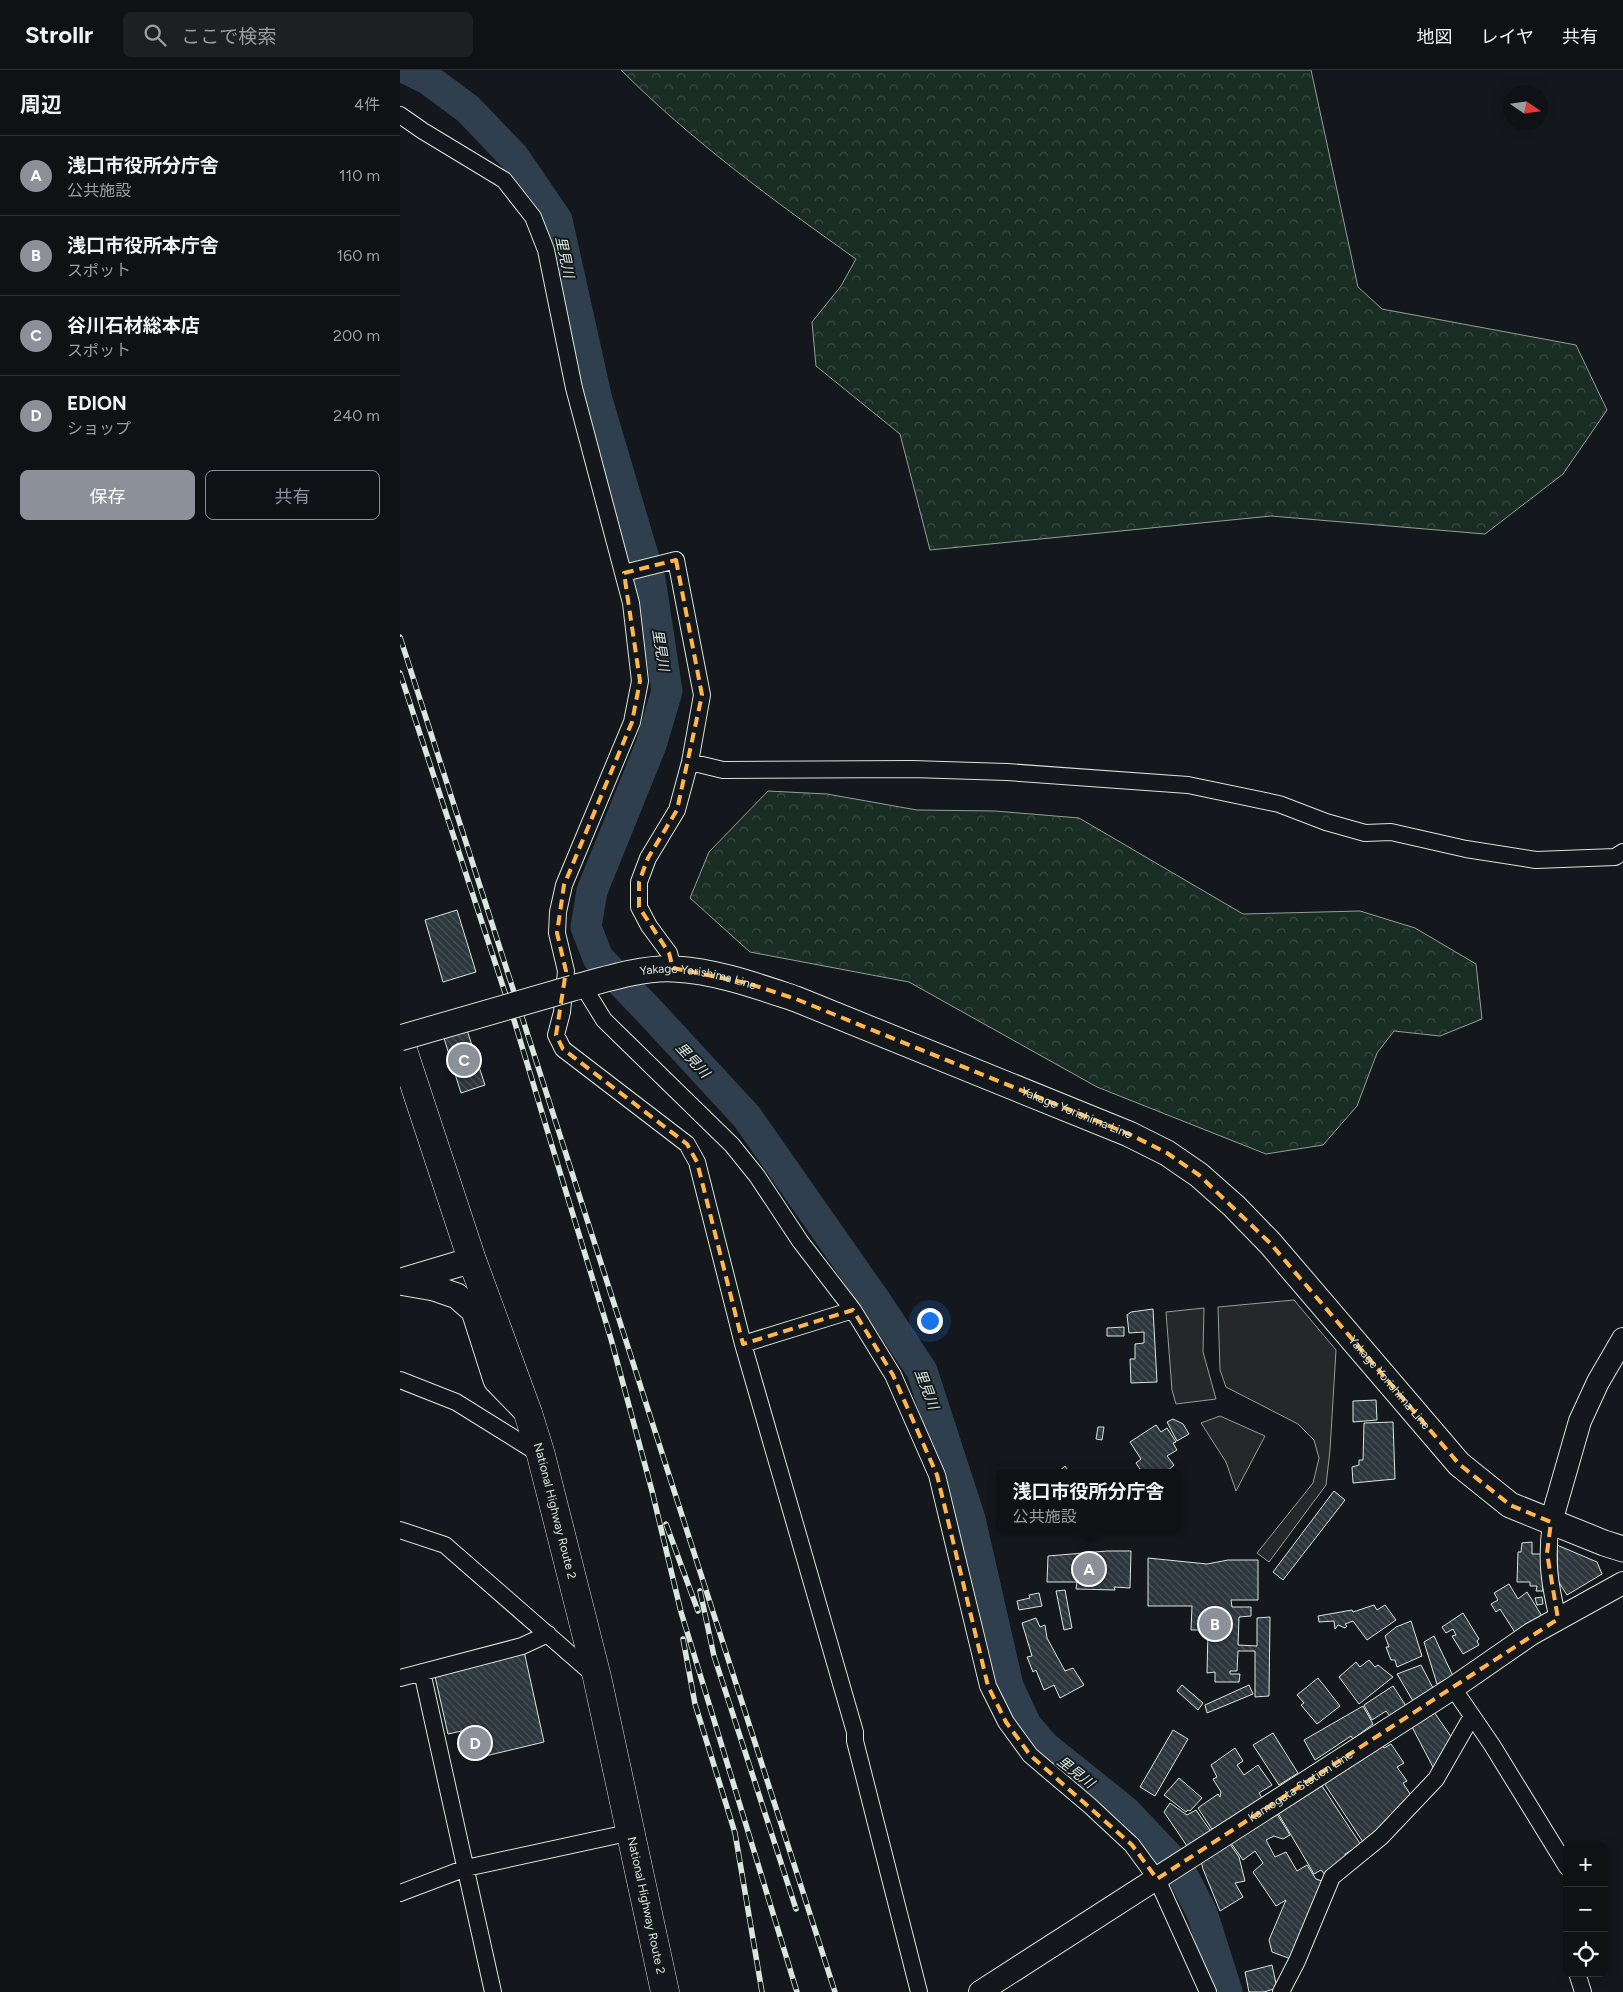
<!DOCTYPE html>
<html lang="ja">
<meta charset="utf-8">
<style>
body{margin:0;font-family:Figtree,"Noto Sans JP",sans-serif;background:#1d2022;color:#f1f3f6}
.controls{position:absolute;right:15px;bottom:15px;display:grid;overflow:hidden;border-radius:8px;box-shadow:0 2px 12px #0003}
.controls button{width:45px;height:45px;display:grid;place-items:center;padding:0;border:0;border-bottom:1px solid #2f3234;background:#0f1215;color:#f1f3f6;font:25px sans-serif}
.compass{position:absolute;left:1103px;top:15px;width:45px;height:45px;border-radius:50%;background:#0f1215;box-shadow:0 2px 12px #0003;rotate:103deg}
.you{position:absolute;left:529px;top:1250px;width:18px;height:18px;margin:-12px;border:4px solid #fff;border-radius:50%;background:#1a73e8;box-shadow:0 0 0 8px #1a73e833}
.badge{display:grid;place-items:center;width:32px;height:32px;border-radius:50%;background:#8c9099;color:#fff;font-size:16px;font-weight:700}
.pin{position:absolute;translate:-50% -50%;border:2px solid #fff;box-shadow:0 1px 5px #0006}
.popup{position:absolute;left:596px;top:1399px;width:185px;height:65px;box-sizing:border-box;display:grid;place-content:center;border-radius:8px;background:#0f1215;filter:drop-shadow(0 1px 4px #0005);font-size:16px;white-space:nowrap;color:#9b9ea0}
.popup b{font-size:19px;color:#f1f3f6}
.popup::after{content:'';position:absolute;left:50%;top:100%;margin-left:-10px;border:10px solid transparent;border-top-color:#0f1215}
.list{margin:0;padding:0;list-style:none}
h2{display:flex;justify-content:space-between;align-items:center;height:65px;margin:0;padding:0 20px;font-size:21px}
h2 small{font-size:16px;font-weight:400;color:#9b9ea0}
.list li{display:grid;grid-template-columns:32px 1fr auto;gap:15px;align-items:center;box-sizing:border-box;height:80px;padding:0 20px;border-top:1px solid #2f3234}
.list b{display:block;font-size:19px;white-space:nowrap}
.list p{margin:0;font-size:16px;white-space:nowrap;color:#9b9ea0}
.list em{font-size:16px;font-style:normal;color:#9b9ea0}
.actions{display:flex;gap:10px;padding:15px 20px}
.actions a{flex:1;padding:11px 0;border:1px solid #8c9099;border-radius:8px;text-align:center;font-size:18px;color:#8c9099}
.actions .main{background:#8c9099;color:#fff}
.icon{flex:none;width:28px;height:28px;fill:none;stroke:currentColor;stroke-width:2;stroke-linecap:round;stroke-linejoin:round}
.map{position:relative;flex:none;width:1223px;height:1922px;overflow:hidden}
header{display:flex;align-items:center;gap:30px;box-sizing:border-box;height:70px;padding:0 25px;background:#0f1215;border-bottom:1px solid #2f3234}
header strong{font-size:24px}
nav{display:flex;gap:28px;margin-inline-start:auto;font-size:18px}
.search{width:350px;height:45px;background:#1d2022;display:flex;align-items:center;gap:12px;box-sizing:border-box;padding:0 18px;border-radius:8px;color:#9b9ea0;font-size:19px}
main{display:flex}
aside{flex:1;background:#0f1215}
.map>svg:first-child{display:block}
.forest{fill:url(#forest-crowns);stroke:#939e99}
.parking{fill:#24282b;stroke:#939e99}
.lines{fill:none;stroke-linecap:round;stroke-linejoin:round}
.river{stroke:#2f3f4d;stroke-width:31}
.building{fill:url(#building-back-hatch);stroke:#d8e6dc}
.street-casing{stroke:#d8e6dc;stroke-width:18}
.secondary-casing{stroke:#d8e6dc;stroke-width:24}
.primary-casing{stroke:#d8e6dc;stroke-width:27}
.highway-casing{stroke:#d8e6dc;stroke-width:29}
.street{stroke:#14181c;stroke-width:16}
.secondary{stroke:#14181c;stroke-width:22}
.primary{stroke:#14181c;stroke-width:25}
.highway{stroke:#14181c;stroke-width:28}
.rail-casing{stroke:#d8e6dc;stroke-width:5.5}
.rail{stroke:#14181c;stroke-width:4;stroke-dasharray:11;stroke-linecap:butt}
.primary-bridge-casing{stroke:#d8e6dc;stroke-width:27;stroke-linecap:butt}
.primary-bridge{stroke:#14181c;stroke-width:25}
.marked{fill:none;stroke:#ffb74d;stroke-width:4;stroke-dasharray:10 6;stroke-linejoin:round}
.labels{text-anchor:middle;stroke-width:4;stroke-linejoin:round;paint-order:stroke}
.street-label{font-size:12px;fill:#d8e6dc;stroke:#14181c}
.water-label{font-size:14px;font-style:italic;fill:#d8e6dc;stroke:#14181c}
</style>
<header>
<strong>Strollr</strong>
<div class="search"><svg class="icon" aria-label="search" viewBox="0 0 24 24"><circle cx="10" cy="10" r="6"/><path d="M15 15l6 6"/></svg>ここで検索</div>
<nav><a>地図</a><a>レイヤ</a><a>共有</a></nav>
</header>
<main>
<aside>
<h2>周辺<small>4件</small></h2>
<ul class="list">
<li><span class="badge">A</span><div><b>浅口市役所分庁舎</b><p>公共施設</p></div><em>110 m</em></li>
<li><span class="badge">B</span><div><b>浅口市役所本庁舎</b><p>スポット</p></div><em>160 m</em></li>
<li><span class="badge">C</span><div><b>谷川石材総本店</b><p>スポット</p></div><em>200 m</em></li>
<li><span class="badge">D</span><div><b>EDION</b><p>ショップ</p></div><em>240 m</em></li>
</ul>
<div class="actions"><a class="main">保存</a><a>共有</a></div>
</aside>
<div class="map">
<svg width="1223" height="1922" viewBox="0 0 1223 1922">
<defs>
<pattern id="forest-crowns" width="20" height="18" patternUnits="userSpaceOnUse" patternTransform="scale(1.25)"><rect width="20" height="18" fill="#1a2d24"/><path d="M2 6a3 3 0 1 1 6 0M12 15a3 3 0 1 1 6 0" fill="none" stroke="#3b4b43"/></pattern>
<pattern id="building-back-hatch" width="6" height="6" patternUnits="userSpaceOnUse" patternTransform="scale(1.25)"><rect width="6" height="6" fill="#2c363c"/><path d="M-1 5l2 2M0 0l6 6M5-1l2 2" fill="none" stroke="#4a5358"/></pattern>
</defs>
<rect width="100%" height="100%" fill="#14181c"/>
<path class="forest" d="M221,0H911L958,217L982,239L1176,275L1207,340L1163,404L1085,464L871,446L530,480L500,364L416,296L412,252L441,216L456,189C374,131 292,71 221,0Z
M368,721L427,724L517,740L595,741L679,748L843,844L960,841L1015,858L1076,894L1082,949L1040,966L994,961L977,983L957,1036L923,1075L866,1084L697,1017L509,912L350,882L290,828L309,782Z"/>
<path class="parking" d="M894,1230L936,1280L930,1380L926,1415L869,1492L857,1483L913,1413L919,1388L914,1370L898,1354L826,1317L820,1300L818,1237Z
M804,1238L803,1282L816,1329L776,1334L772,1320L766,1242Z
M820,1346L865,1366L836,1421L826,1392L801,1353Z"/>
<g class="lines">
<path class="river" d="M9,0L29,10L68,39L114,87L157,150L197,330L250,509L267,621L251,675L192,821L186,857L198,888L251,943L347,1047L477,1233L522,1301L570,1449L608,1616L626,1655L644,1676L725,1741L779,1798L802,1843L827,1922"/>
</g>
<path class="building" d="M57,840L76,902L43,912L25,850Z
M66,957L85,1015L61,1023L43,965Z
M753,1239L757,1312L731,1313L730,1289H735V1274L744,1273V1262L729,1263L727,1245L731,1242Z
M724,1257V1266H707V1258Z
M976,1330L977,1350L953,1352V1331Z
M773,1349L783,1354L789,1364L777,1371L767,1352Z
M993,1352L995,1409L953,1413L952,1397L959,1395V1390H963L964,1353Z
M756,1355L761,1362L767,1358L776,1372L773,1373L777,1380L767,1386L774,1395L765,1403L742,1402L736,1393L741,1389L730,1372Z
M698,1357H704L702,1370L696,1369Z
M665,1396L670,1403H657Z
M934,1421L945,1430L883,1510L873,1502Z
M1132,1472V1484H1141L1143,1521H1136L1137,1516H1130V1512H1117L1118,1482H1121L1122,1473Z
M1157,1475L1197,1492L1202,1504L1167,1525L1158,1511Z
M707,1481H731L730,1518L714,1517L715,1520L676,1519L677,1512H647L648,1486Z
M748,1488L807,1494L828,1490H858V1530H831L832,1537H851V1546L839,1547L838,1575L857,1576V1548L870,1547L869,1626L855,1627V1581H838L837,1601H830V1604H840L839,1612H815V1602L807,1603L808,1560H791L792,1536H748Z
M1109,1514L1118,1529L1127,1522L1142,1546L1116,1564L1100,1539L1096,1542L1091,1534L1098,1530L1094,1523Z
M665,1520L672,1558L664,1560L656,1521Z
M639,1523L642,1536L619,1540L617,1531L630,1528L629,1525Z
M1142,1527L1143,1534L1137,1535L1135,1528Z
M974,1535L977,1540L985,1535L996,1550L967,1570L953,1551L945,1554L947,1556L945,1558L938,1555L935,1559L934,1551L919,1552L918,1546L952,1540L953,1542Z
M1063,1543L1079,1569L1077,1571L1079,1575L1063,1584L1052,1566L1056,1565L1053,1559L1046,1563L1042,1557Z
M636,1548L640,1557L645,1555L647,1568L665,1601L673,1598L684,1615L660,1628L654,1615L644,1620L636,1600L633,1602L627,1587L632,1586L622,1553Z
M1011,1551L1022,1586L997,1597L995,1590H991L986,1577H989L985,1566L996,1557Z
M1034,1566L1053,1606L1037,1614L1024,1572Z
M124,1581L144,1672L77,1688L71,1659L48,1664L34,1602Z
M969,1590L975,1597L978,1595L993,1607L959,1634L939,1607L956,1592L960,1597Z
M1021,1595L1033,1618L1013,1631L997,1604Z
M918,1608L940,1636L917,1654L901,1635L904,1633L897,1625Z
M782,1615L803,1633L798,1640L777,1621Z
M849,1615L853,1624L807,1643L805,1635Z
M993,1616L1006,1636L990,1646L986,1641L972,1650L964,1635Z
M963,1636L973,1654L953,1669L951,1666L915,1690L904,1670Z
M1034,1642L1052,1668L1034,1699L1012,1657Z
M773,1660L788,1669L755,1726L740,1717Z
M873,1663L898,1703L879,1715L853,1675Z
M982,1674L984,1678L991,1674L1004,1693L997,1697L1007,1711L1003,1713L1012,1727L963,1772L924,1713Z
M835,1678L843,1691L837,1695L844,1705L858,1695L872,1715L859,1723L862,1728L813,1761L798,1738L818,1724L820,1727L821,1722L813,1709L817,1707L811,1695Z
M779,1708L802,1728L790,1741L788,1740L786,1742L764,1725Z
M922,1716L961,1775L945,1784L946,1787L926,1806L921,1800L914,1804L878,1743Z
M770,1733L787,1745L796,1740L812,1763L789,1779L764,1742Z
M877,1744L890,1765L883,1769L874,1766L866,1770L875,1787L886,1782L897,1801L907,1795L916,1809L922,1811L891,1889L872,1882L869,1870L886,1830L876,1836L853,1802L863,1793L855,1781L843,1790L831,1773Z
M830,1774L839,1787L845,1811L835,1813L843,1827L820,1841L803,1799L801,1791Z
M872,1895L877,1918L864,1922H849L845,1902Z"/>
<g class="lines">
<defs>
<path id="street" d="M0,45L23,61L104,110L133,147L146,180L174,318L231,533L240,611L232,652L164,815L158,842L157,863L166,901L162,942L156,965L163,979L287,1074L297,1092L343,1274L455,1662V1671L519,1922
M224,503L276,490L302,625L290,692L277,740L248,788L239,812V837L249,856L269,883L273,898
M290,692L323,700L512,699L607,702L788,715L879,734L926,752L965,763L991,762L1066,779L1136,790L1215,787L1223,782
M183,916L204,950L332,1075L357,1106L400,1171L453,1240L493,1305L537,1405L588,1616L606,1652L630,1685L689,1735L732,1775L757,1809L808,1922
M343,1274L453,1240
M0,1310L56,1332L141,1385
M1151,1452C1146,1490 1149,1512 1158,1549
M0,1460L45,1475L194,1605
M22,1602L93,1922
M0,1608L122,1576L148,1564
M1053,1618L1092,1675L1167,1797
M0,1823L66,1798L232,1762
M1177,1903L1183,1922
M881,1922L897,1891L932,1807L981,1767L1036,1709L1072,1646"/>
<g id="secondary">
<path d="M1151,1452L1180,1351L1198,1312L1223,1269"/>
<path id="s1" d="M580,1922L1053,1618L1131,1564L1223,1513"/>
</g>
<g id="primary">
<path id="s2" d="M173,918C203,910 243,897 274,899C316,901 357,916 396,929L729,1064L767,1083L799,1105L834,1136L870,1173L1059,1394L1110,1435L1204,1473L1223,1479"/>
<path d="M5,1210L72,1190"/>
<path d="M0,1212L34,1218L57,1226L74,1241L96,1310L128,1343"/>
</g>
<g id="highway">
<path id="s3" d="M0,971L72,1190L128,1343L141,1385L197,1607L265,1922"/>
</g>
</defs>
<use href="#street" class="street-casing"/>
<use href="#secondary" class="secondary-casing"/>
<use href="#primary" class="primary-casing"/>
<use href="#highway" class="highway-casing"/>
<use href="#street" class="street"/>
<use href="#secondary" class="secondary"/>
<use href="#primary" class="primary"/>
<use href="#highway" class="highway"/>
<defs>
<path id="rail" d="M0,567L435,1922
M0,603L114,950L152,1076L211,1269L252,1421L281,1542L397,1922
M266,1454L298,1541
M300,1521L314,1586L396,1839
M283,1569L295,1634L335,1763L362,1922"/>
</defs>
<use href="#rail" class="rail-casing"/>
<use href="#rail" class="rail"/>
<defs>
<path id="primary-bridge" d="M0,968L173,918"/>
</defs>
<use href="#primary-bridge" class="primary-bridge-casing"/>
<use href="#primary-bridge" class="primary-bridge"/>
</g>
<path class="marked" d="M276,490L302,625L277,740L248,788L239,812V837L269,883L273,898L347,913L396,929L729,1064L767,1083L799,1105L870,1173L1059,1394L1110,1435L1151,1452L1147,1483L1158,1549L757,1809L732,1775L630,1685L606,1652L588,1616L537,1405L493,1305L453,1240L343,1274L297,1092L287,1074L163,979L156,965L166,901L157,863L164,815L232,652L240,611L224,503Z"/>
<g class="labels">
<g class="street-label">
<text dy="4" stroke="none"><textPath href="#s2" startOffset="128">Yakage Yorishima Line</textPath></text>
<text dy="4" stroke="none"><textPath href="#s2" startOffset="532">Yakage Yorishima Line</textPath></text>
<text dy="4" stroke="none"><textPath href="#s2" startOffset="952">Yakage Yorishima Line</textPath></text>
<text dy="4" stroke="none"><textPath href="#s3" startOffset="495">National Highway Route 2</textPath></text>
<text dy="4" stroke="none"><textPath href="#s1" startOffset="381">Kamogata Station Line</textPath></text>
<text dy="4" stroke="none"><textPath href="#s3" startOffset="900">National Highway Route 2</textPath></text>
</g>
<g class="water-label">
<text transform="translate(165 187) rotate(78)" y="5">里見川</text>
<text transform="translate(261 580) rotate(81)" y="5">里見川</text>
<text transform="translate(293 990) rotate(47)" y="5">里見川</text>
<text transform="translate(527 1319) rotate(69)" y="5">里見川</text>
<text transform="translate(676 1702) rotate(38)" y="5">里見川</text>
</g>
</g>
</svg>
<div class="controls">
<button>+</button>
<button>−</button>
<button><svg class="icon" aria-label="locate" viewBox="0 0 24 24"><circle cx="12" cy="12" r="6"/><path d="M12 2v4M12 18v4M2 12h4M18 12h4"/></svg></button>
</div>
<svg class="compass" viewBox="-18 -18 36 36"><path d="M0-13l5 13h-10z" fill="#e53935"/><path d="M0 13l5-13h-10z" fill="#9b9ea0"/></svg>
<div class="you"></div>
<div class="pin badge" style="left:689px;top:1499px">A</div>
<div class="popup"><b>浅口市役所分庁舎</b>公共施設</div>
<div class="pin badge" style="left:815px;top:1554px">B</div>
<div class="pin badge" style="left:64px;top:990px">C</div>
<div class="pin badge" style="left:75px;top:1673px">D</div>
</div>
</main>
